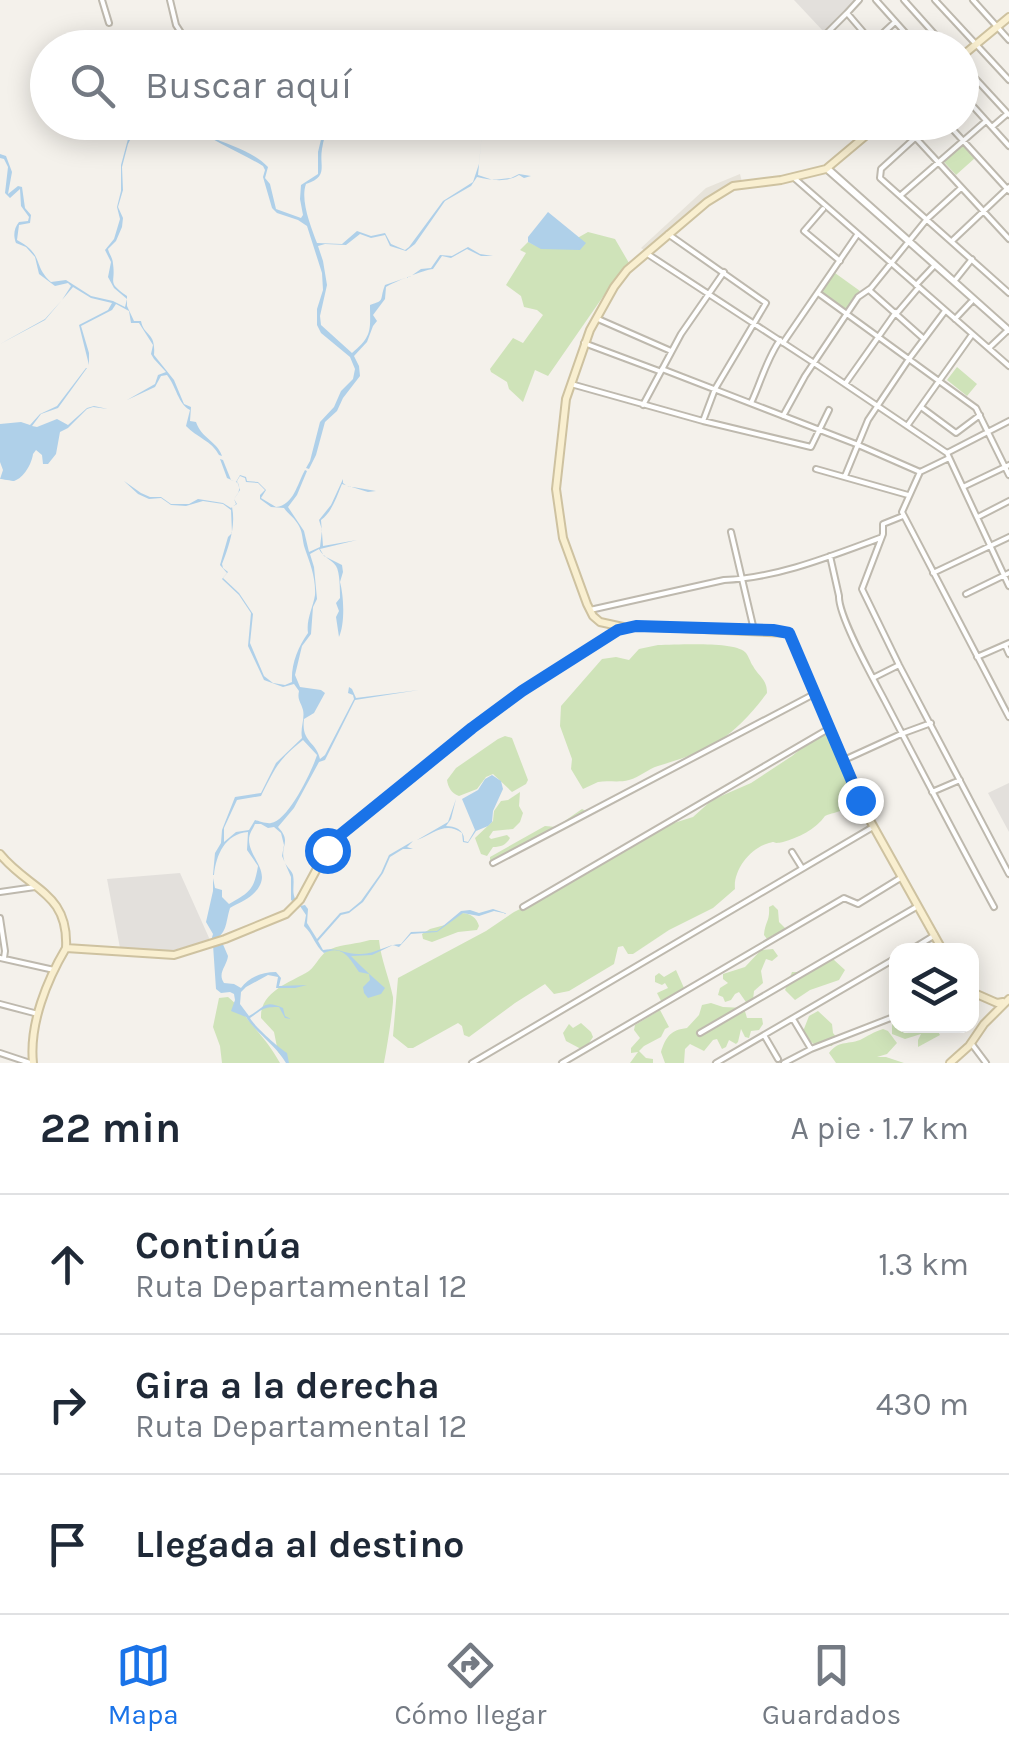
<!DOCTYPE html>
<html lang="es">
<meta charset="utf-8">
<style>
body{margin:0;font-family:Karla,sans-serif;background:#f6f6f7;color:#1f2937}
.controls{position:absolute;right:30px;bottom:30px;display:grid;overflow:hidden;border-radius:20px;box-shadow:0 5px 25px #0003}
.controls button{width:90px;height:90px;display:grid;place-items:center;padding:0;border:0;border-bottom:2px solid #e0e1e3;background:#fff;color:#1f2937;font:50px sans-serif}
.stop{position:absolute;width:30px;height:30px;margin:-22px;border:8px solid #1a73e8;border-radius:50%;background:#fff}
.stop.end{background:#1a73e8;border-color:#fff;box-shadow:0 2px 10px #0008}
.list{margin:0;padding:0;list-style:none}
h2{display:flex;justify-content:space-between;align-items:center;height:130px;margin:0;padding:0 40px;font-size:42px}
h2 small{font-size:32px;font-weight:400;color:#747a83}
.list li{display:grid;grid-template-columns:65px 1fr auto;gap:30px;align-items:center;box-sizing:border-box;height:140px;padding:0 40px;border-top:2px solid #e0e1e3}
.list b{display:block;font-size:38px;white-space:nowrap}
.list p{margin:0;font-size:32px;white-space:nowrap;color:#747a83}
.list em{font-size:32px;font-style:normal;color:#747a83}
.icon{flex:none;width:55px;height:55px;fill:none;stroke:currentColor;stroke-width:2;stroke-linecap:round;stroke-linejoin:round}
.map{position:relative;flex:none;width:1009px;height:1063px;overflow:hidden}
.search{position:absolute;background:#fff;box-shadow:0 5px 25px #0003;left:30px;right:30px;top:30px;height:110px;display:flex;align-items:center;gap:25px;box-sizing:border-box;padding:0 35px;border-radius:55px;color:#747a83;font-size:38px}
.sheet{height:550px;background:#fff}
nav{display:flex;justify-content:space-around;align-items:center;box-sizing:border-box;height:140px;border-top:2px solid #e0e1e3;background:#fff;font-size:28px;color:#747a83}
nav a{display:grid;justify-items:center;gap:5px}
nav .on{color:#1a73e8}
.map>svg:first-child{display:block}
.residential{fill:#e7e3da}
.industrial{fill:#e3e0dc}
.green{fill:#cfe3b9}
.water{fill:#afd0e9;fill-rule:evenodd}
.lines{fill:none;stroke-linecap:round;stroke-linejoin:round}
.street-casing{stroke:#beb9ae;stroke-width:8}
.secondary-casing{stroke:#cec2a0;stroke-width:10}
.street{stroke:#fff;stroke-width:4}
.secondary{stroke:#f9efd0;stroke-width:6}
.route{stroke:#1a73e8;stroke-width:12}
</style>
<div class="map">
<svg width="1009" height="1063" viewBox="0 0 1009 1063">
<rect width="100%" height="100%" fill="#f4f1eb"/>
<path class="residential" d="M740,174L742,182L718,190L644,250L641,248L706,188Z"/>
<path class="industrial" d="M794,0H856L824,32Z
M1009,783V832L988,793Z
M180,873L210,940L167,952L120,948L107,879Z"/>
<path class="green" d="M962,145L975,158L956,175L944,162Z
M588,232L615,239L629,263L618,275L548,376L535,370L523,402L509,389L507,382L491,372L490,369L513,338L523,343L543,315L537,310L524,307L521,296L506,285L526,253L520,250L528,242C554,256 564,245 588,232Z
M835,273L860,291L846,310L822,292Z
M957,367L977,384L967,396L947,380Z
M658,645C677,645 733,641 745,652C749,656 750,662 753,666C759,677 767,679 767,693C733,738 711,750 658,766C648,769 640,777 629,780C618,783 608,780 598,782C593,784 588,787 583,789L571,769L572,759L560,726L561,706L602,659L616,657L629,660L639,649Z
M829,726L857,798C850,811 837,811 825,816C816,829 798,838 783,842C769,845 780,839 766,844C749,850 733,871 735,889L713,908L669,930L633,954H628L623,946L618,947L614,964L569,991L554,994L545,984L515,1003L469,1037L464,1035L462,1026L458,1023L413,1048H408L393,1036L398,978L486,931L514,912L544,897L570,880L661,827L693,817L712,800L751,783L792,756Z
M505,736L512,738L528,780L526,784L512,792L493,774L486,777L477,789L459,796C451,793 448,787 447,780L456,768L498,739Z
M520,792L519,806L523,813L520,822L513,829L493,831L489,837L491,839L507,835L510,838C506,845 501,847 493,847L487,856L481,854L475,838L493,821L494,811L501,801L508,800Z
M582,809L586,811L584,815L490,864V857L545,826L556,827Z
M773,905L778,910L779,922L787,930L785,935H773L767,939L764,935C765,921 770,922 769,907Z
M462,913C470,913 477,918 479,926L477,930L458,932L432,942L423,939L422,934L430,929L445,925Z
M370,940H379C381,960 389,977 393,997C394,1005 386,1053 384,1063H288L278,1052L274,1032L261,1018C260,991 290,983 309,971C317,965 320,953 331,949C343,944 357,944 370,940Z
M773,949L778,956L772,961L766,959L761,971L763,983L754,991L753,1000L748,1005L739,992L735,994L731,1000L725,1002L723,997L718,995L720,988L728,983L723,979V974L745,967L761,950Z
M829,959H833L845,970L839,980L810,990L795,1000L785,990L792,972H811Z
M676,970L684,988L673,995L668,1002L661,1001L657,993L668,988L665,983L662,985L655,982V976L659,973L664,977Z
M228,997C238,1005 242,1013 250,1022C263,1038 270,1045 280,1063H222L220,1046L213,1027L219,998Z
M711,1003L723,1007L744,1008L747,1018H762L763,1024L759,1030L751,1031L749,1038L745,1037L741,1029L738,1042L736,1044L729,1040L726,1047L722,1049L717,1039L713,1040L704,1051L690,1044L685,1049L684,1063H665L661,1052C666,1036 671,1030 687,1028L699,1015L702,1005Z
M660,1010L669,1027L665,1029L661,1037L644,1046L639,1051L646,1058L653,1059V1063H630L638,1052L631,1053V1048L640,1038L634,1030L635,1025Z
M818,1011L832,1024L833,1033L837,1038L832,1046L815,1045L802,1034L809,1016Z
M896,1020V1026H941L936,1028L940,1035L918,1047V1040L921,1034L905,1039L892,1034V1024Z
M581,1023L591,1032L593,1037L585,1049H581L566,1041L563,1033L569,1024L573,1028Z
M883,1029L888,1031L897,1043L887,1054L877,1057H886L904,1063H836L829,1053C839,1040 846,1045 860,1040C868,1036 873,1032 883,1029Z"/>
<path class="water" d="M135,123V130L128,144L122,167L123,190L118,207L123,218L122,227L116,241L108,249C109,254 113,258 113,264C116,284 106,281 127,296V306L134,321H141C144,337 156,331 154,355L174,380L184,404L191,407L190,421L196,422C202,439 217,441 222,456L219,455C212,441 196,437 186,426L190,410C178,404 176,386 167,375L161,376L155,387L127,400L155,384L158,375L166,372L154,359L151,354L153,345L139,323H131L129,311L116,304L112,310L81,326L89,353V365L79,325L108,310L112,303L91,298L73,287L45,320L0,344L45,319L62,300L71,286L68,283L55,286L39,274L35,257L26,247L16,243C13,236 14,228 19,222L28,221L29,217L21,206L20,189L10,198L5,193L8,167L4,159L0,158V154L6,156L12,172L8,194L18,186L22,187L25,208L31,215L30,223L19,225L17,240C45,255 32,265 51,282L66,280L91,296L113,301L125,307L127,299L114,288L108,277L111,262L105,250L114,239L120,219L117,207L121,191V165L128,139Z
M188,123C195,126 201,133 209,136C228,145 253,151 268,167L265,178L270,184L276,209L301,218L303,215L300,199L301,185L318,174V152L325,123H328C327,132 323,140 322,149C319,167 329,176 306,184C300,200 311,227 317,243L342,244L357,231L371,236L385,233L391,244L405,250L409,247L443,201L473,182L479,164L483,123L478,175L493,180L511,178L519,174L531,176L524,178L519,175C505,183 492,180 477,177L471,186L445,201L415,244L406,251L390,246L385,235L371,238L360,234L346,245L325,244L318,246L323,261L327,285L320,316L321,325L352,353C373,336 370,329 370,305C386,300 379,300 385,285L411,276L421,269L431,268L440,255L452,256L468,247L480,254L493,256H481L467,249L451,258L442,256L433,269C424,270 394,282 386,287L385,299L373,315L377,321L373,326L367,342L354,356L359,366L360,376L343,398L337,411L325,422L316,455L309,469L306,468L310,461L320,422L334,407L341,391L353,379L355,369L350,357L321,333L317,325V309L323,290L322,273L307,226L298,220L277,213L272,208L263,177L265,170L263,166C238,151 211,141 188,123Z
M548,212L586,243L580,250L541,249L528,242V237Z
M86,368H87L58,408L41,414L32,426L37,427L57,419L68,425L87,408L94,406L108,409L124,402L108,409L93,407L87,409L68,428L60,432L56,454L48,464H43L42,455L36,450L33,454C32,463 24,478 14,481C12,481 2,479 0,479L3,470L0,462V424L21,422L30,425L40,414L57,406Z
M220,459L223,460L231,480L236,482L240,475L246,477L247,481L258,482L266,490L261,498L276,507C294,505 297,484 305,470L307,471L297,495L288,507L304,531L309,552L320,547L322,530L319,520L331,505L343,479V483L347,486L376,491L368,492L342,484C336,498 332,512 321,520L323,546L357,540L320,549L324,556L342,565L343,572L340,582C344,597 345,623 339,637L336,617L339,611L336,603L340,598C340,590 340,572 336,566C331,559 323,557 319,549L310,554L314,567L317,599L313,607L311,634L302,646L295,675L300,687L321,690L325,693L314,713L304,719C301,743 316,741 320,759L325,755L354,699L353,695L348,693L349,687L352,689L356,698L419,690L355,700L325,760L319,762L294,808L278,827C292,842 280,845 284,860C285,866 292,870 293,875C295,886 291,891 296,901L295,903L291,900V877L282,856L284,845L281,833L274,827L268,828L261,824H255C253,829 249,833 249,840C249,859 276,874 252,895C247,900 236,904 230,908C225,924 228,934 211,941L213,934L206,922L213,891V878L215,888L222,890V897L229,904C250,892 254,890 258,866L247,850L248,832C225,834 216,855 214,875H213L215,853L221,843L222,830L235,797L261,793L276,763L302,738C300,728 305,719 303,710C301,702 297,700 299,691L294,684L283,687L264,680L248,646L251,613L239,595L222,579L227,573L220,565L228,537L232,533L231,510L223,504L203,501L186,506L171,505L161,498L149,499L138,494L124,481L141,493L150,497H161L171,504H189L198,499L223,503L231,508L236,504L234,499C238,494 241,490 238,483L227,478ZM240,476L245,478L246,482L258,483L265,490L260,495V499L271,507L284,508C288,514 295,518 299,526C303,533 302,540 305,549C310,563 316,578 315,595C313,608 306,619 308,633C298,647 291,664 292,682L285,685L273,683L264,676L250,643L253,614L239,593L223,578L228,572L223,568L222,564C229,546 236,526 232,507L237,504L234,499L240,490L237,481ZM303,740L317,755C312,771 288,821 271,823C267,824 259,821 255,820L249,830L236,832L224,842V828L237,800L261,796C275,768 278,760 303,740Z
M492,775L501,781L503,789L493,811L492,822L488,826L476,831L468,843L463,842L462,833C446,821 434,833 417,840L448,822L456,799L451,819L446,826C455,826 465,830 464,841L468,842L475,830L462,799L478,790L485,779Z
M413,841L407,847L413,849H403L390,857L383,873L363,902L349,913L341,915L318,941L323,950C339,947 345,955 361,954C376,954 387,944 401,944L411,932L437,931L461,911L470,910L479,913L493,909L508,914L494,911L479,916L463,913L437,932L411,934L399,947L393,945L372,955L351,956C361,967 373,977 385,988L381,994L368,998L364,993L363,987L370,980L369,974L359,972C350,959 343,944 324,953C315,946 313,934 304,926L306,915L300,906L305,905L308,909L307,923L317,939L340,913L349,911L361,901L381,873L389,855Z
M222,942L228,956C227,966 217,973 224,983L234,984L241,988C249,977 262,972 276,972L281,978L279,986L307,985L295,988H276L278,977L268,975L246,987L241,992L240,1004L249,1016C264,1008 264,999 283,1008L285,1016L291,1019L285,1018L279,1007C263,1007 263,1009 250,1018C255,1027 278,1047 287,1053L289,1063H286C275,1044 257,1034 246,1017L231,1011L235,1000L234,994L230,992L221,993L216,989L213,945Z"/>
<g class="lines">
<defs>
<path id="street" d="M102,0L109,23
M170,0L176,25L191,48
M859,0L847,13L877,48
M876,0L919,48
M904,0L947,48
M935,0L1009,80
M973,0L1009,40
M819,48L827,33L847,13
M867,48L895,22
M962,64L1009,115
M962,94L1009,146
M901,122L1009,239
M946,122L1009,191
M992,127L1007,114
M915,138L881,169L880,178L1009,293
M828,168L1007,328
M826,169L1009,331
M793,177L1009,366
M901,195L986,121
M823,209L804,231L840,261
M668,234L766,303L715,389L703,421
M952,241L1009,187
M649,255L814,363L947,453L1009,586
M956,279L972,259
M916,285L933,267
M869,290L924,339
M818,293L976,408L1009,475
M897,313L919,287
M598,319L671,351
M955,319L971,302
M584,343L659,371
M783,343L857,235
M989,348L1007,331
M662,369L856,444L920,472
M571,384L703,421L811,447L829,410
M845,384L896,312
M751,403C761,382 766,360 780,340
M643,405L681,334L724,272
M921,407L956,433L980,415
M783,416L805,376L858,297L871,288L927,219L961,188
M907,426L971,336
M947,453L1009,421
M949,458L920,472L902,512L1009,717
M816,469L908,495
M845,476L868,420L909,359L945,311
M963,487L1009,465
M903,516L883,524V534L862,589L899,665L1009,874
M978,517L1009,501
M731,532L754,630
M830,556L839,596C838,616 874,680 885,701C921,770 957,839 994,907
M933,573L1009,537
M966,594L1009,573
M590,610L724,580C777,578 831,556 880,538
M1005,645L1009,654
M977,657L1009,643
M873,678L899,665
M844,760L901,734L931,723
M932,792L960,780
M792,852L802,868
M493,863L816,693
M0,892L35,887
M523,907L830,728
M0,918L5,951L4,958
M909,951L935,935
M0,958L54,970
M0,1004L38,1014
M793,1019L811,1049
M700,1033L918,906
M764,1035L778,1059
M971,1043L986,1063
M0,1053L30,1063
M472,1063L873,827
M562,1063L844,898L858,904L902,877
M716,1063L896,958
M784,1063L811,1049L896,1016"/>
<path id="secondary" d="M962,56L1009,17
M623,627L600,622L593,616L587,604L563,538L556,489L566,399L590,330L614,287L627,270L707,202L733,186L781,180L826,169L882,122
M0,854C29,890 69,892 66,948
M66,948L174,955L225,939L286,914L300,900L327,850L335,840L472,728L522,691L618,630L636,626L789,633L867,815L943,951
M972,992L997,1003L1003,1002
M33,1063C29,1024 47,980 66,948
M950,1063L969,1046L984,1024L1009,999"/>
</defs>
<use href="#street" class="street-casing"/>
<use href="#secondary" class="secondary-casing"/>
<use href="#street" class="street"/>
<use href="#secondary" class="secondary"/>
</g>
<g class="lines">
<path class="route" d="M327,850L334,840L472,728L522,691L618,630L636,626L773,630L789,633L860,800"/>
</g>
</svg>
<div class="controls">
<button><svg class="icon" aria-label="layers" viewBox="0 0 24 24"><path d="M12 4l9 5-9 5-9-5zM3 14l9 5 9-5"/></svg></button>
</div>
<div class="stop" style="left:327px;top:850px"></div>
<div class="stop end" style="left:860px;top:800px"></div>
<div class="search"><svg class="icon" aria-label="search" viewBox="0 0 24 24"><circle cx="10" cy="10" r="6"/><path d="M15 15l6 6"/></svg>Buscar aquí</div>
</div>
<section class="sheet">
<h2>22 min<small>A pie · 1.7 km</small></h2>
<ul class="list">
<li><svg class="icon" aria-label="ahead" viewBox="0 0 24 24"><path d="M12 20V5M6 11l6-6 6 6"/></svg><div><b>Continúa</b><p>Ruta Departamental 12</p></div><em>1.3 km</em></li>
<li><svg class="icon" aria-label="right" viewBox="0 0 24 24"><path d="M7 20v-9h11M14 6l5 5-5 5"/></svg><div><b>Gira a la derecha</b><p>Ruta Departamental 12</p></div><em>430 m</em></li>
<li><svg class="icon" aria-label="arrive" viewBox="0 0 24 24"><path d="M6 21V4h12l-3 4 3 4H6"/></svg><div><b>Llegada al destino</b></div></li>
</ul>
</section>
<nav>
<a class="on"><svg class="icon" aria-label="map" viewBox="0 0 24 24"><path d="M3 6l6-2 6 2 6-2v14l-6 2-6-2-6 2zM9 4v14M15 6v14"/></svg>Mapa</a>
<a><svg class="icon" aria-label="directions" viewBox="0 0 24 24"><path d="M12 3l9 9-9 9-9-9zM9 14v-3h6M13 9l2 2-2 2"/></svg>Cómo llegar</a>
<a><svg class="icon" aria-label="saved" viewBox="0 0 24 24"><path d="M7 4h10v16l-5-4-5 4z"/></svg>Guardados</a>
</nav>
